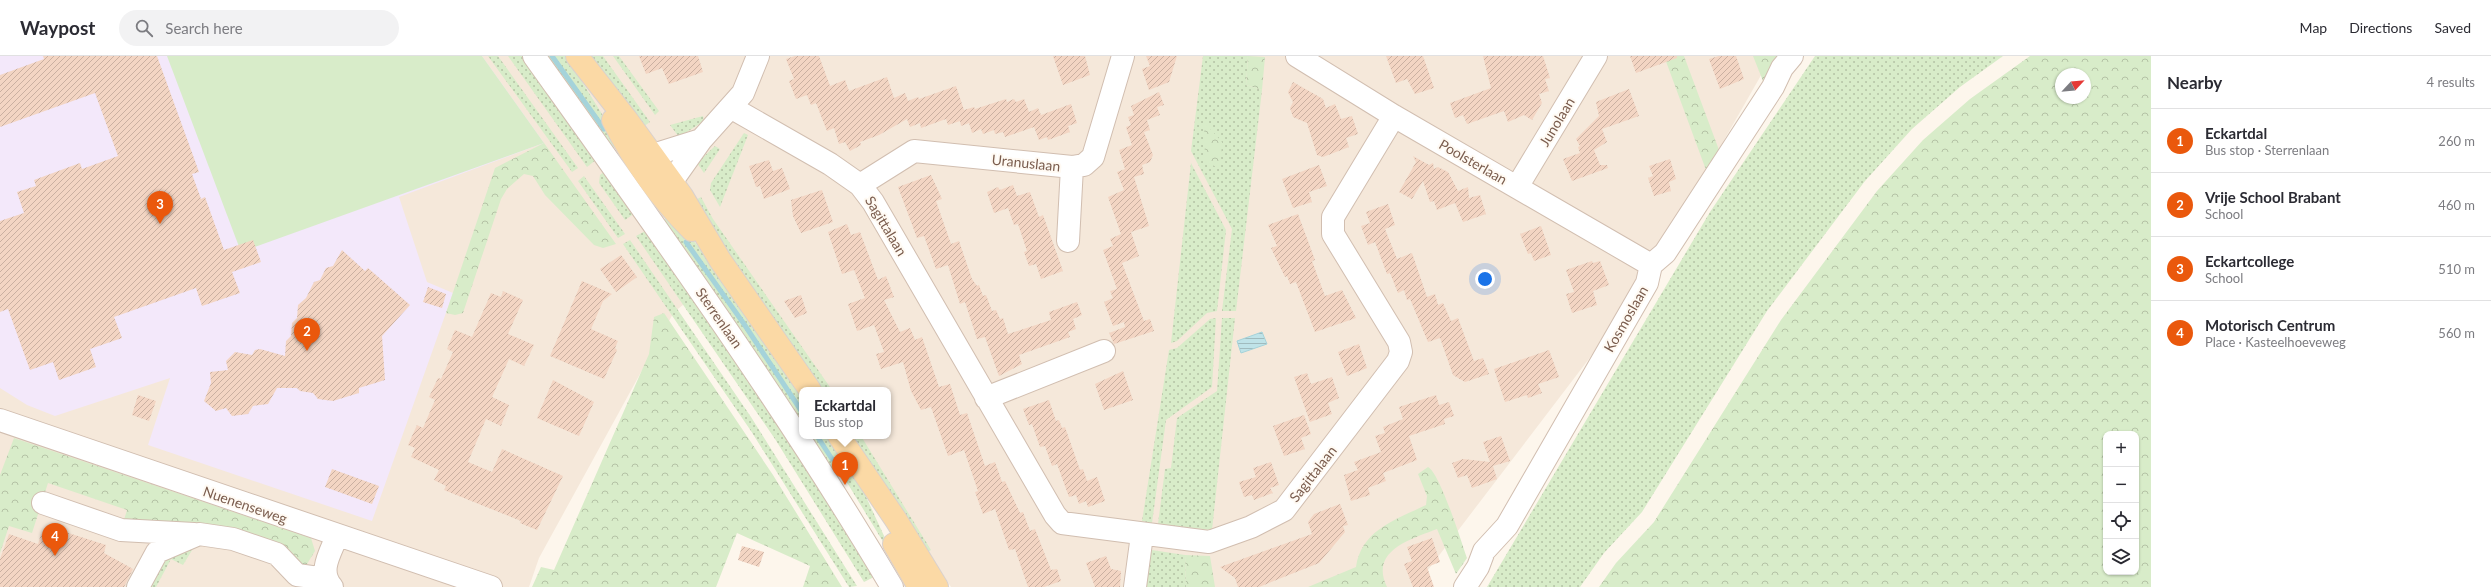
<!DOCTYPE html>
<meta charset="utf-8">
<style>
body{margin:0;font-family:Lato,sans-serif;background:#f2f2f3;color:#2b2b33}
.controls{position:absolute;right:12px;bottom:12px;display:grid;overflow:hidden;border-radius:8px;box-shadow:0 1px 3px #0004}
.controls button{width:36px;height:36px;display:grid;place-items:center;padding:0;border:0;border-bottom:1px solid #e1e1e2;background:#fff;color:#2b2b33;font:20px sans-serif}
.compass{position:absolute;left:2055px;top:12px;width:36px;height:36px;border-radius:50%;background:#fff;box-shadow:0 1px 3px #0004;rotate:64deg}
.you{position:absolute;left:1485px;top:223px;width:14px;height:14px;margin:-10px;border:3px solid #fff;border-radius:50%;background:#1a73e8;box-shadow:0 0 0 6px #1a73e833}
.badge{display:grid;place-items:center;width:26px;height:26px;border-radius:50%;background:#ea580c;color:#fff;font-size:13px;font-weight:700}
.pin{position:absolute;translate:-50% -33px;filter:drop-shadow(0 1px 2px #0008)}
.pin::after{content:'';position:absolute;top:21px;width:14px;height:12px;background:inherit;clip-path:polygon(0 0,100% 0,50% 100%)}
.popup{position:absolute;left:799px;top:331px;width:92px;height:52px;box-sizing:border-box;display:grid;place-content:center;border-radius:8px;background:#fff;filter:drop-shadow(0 1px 3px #0005);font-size:13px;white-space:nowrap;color:#7c7c81}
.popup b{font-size:15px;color:#2b2b33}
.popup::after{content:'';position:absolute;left:50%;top:100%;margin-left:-8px;border:8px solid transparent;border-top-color:#fff}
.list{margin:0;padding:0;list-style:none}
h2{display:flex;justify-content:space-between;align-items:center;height:52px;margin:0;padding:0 16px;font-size:17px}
h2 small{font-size:13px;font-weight:400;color:#7c7c81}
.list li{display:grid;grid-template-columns:26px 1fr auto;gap:12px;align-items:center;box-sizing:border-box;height:64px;padding:0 16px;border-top:1px solid #e1e1e2}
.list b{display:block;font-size:15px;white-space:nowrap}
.list p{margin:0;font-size:13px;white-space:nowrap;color:#7c7c81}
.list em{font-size:13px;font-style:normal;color:#7c7c81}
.icon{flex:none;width:22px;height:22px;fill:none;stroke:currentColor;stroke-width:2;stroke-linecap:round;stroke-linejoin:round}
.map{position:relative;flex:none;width:2151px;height:531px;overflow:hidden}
header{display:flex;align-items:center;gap:24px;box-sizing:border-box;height:56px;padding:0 20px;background:#fff;border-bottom:1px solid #e1e1e2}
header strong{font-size:19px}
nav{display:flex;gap:22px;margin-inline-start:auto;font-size:14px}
.search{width:280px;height:36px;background:#f2f2f3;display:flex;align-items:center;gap:10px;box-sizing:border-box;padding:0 14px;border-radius:22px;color:#7c7c81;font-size:15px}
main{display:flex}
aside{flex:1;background:#fff}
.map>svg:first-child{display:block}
.residential{fill:#f5e8da}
.education{fill:#f3e8fa}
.grass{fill:url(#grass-dots)}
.forest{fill:url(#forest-crowns);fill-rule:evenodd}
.garden{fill:#d8ecc9}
.water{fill:url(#water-rules);stroke:#a5d3da}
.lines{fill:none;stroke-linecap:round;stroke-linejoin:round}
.stream{stroke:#a5d3da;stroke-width:5}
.building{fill:url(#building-hatch)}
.minor-casing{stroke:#d1beb0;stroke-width:24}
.major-casing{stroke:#dad1cd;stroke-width:24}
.minor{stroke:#fff;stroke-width:22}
.major{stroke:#fbd9a5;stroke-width:22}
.labels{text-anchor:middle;stroke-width:4;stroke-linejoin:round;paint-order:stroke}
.street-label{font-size:14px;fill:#7a5c4d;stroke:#fffaf3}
</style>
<header>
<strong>Waypost</strong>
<div class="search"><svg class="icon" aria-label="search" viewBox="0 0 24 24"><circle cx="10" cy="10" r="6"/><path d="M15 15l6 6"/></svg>Search here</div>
<nav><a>Map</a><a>Directions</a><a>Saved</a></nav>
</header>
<main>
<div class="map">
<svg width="2151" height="531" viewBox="0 0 2151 531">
<defs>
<pattern id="grass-dots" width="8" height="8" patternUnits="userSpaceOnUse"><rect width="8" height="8" fill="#d8ecc9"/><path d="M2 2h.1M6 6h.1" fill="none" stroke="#b4c2a5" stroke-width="1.8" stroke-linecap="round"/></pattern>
<pattern id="forest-crowns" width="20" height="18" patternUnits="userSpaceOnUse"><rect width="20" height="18" fill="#d8ecc9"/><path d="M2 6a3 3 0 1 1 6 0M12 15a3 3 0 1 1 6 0" fill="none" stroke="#b4c2a5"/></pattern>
<pattern id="water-rules" width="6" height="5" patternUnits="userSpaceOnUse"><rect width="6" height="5" fill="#bfe3e8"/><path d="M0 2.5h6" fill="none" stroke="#a0bbbe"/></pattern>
<pattern id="building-hatch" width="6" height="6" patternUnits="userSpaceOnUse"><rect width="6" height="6" fill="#f3d5c3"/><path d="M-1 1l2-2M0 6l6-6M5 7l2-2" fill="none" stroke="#cab0a1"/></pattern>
</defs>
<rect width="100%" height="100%" fill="#fdf6ec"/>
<path class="residential" d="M0,0H1772L1630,249L1415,531H951L855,380H888V334H825L739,205L674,256L539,502L529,531H0Z"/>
<path class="education" d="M0,0H482L544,87L399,141L427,226L453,237L372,465L148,389L170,322L55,360L27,349L0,332Z"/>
<path class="grass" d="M488,0H498L578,112L572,116Z
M508,0H524L597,103L587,111Z
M545,0H566L620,87L611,94Z
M587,0H603L650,66L640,73Z
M613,0H619L659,55L655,59Z
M1203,0H1248L1246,29L1262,34L1236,255H1222L1232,173L1191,95Z
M1815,0H2003L1960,31L1912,73L1865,125L1767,255L1642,456L1604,497L1580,531H1487L1710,156Z
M703,60L704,65L679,81L670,69Z
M744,77L748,79L720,151L710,134L711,127Z
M715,90L720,93L704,117L697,107Z
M1191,107L1226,174L1217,255L1207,257L1177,285L1171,287Z
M605,115L635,157L625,164L599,127L600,119Z
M584,120L625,178L618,182L578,125Z
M701,141L713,163L832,334H821L819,331L692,146Z
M672,159L712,207L802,337V370L662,165Z
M647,174L698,246L876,520L864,526L775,383L636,180Z
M630,184L751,361L857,530L849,531L751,375L623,188Z
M1216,262L1212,331L1166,364L1152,467L1142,465L1169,294L1177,292L1210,263Z
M1222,262H1235L1212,474L1158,468L1165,413L1171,412L1177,362L1217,335Z
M809,380H830L862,432L885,482L902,511L899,512L840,415L833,419Z
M850,380H861L931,494L923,499Z
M194,491L183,509L171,503L156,531H143L162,501Z
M1145,493L1185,499L1186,531H1141Z"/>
<path class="forest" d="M1248,0L1265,1L1262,34L1246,29Z
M1664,0H1684L1719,94L1706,114Z
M1753,0H1779L1763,25Z
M2030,0H2151V531H1599L1616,507L1654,466L1781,264L1877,135L1923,84L1970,43ZM2061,18H2085V42H2061ZM2106,378H2136V516H2106Z
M1204,66L1222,86L1220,113L1205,105Z
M544,87L616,188L603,192L594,189L545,139L533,120L524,118L507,133L501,143L463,257L455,259L446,257L495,112Z
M664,257L773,419L842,531H803L810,510L737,477L716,531H532L541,511L554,514L649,298L654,261Z
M14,382L311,482L315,495L307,508L298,510L123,467L127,454L48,427L32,477L9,470L0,497V419Z
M1428,411C1440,417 1461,485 1467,502L1456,518L1437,473C1412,483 1369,494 1387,531H1308L1356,511C1361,474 1397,463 1426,449L1427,440L1418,418Z
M1185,499L1210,500L1215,531H1186Z"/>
<path class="garden" d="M167,0H482L544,87L241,196Z"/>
<path class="water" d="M1262,276L1267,288L1241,297L1237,285Z"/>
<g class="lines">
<path class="stream" d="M552,0L604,73
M686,186L744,268L802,356
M817,380L832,403"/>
</g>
<path class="building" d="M43,0H157L199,116L192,118L201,143L205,141L224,194L253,184L261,206L232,216L240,237L202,250L196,232L114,261L122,282L90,293L96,311L59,324L53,306L30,314L8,253L0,256V165L24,157L17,136L36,130L34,124L80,107L82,113L118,100L95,37L0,71V19L44,3Z
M639,0H698L703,16L669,28L662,12L646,18Z
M795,0H819L830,30L845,24L849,35L887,21L894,42L905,37L908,45L918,41L919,43L956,30L964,54L974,51L975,53L1006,43L1007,46L1014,43L1016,46L1024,43L1029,56L1038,52L1041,59L1071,48L1077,67L1068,70L1070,76L1048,84L1047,81L1039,84L1034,71L1005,81L1003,76L995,78L994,74L983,78L981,73L972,77L969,67L961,70L960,65L948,69L946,63L921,72L920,67L910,71L907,63L879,79L860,86L861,89L850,95L845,86L839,88L834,72L827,75L816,47L811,49L807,39L796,43L789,25L794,23L786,3Z
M1053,0H1085L1090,19L1063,29Z
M1146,0H1177L1169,26L1149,34L1142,13L1150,10Z
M1386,0H1423L1434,32L1415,38L1407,23L1396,27Z
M1483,0H1543L1550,22L1545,23L1549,35L1539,38L1542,47L1532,64L1524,59L1508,66L1504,55L1467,68L1463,59L1455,62L1450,47L1491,32Z
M1630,0H1677V2L1636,17Z
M1719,0H1736L1744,23L1720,33L1709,3Z
M1293,26L1323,43L1326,52L1335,48L1341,63L1352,60L1358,78L1346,82L1349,91L1323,101L1317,99L1307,67L1293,61L1290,52L1293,46L1288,36Z
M1629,33L1639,60L1602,73L1607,86L1594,94L1600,109H1607L1608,112L1572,125L1563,103L1580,97L1578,91L1580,90L1576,83L1599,60L1596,46Z
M1159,36L1164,49L1157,51L1160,59L1147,64L1150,74L1144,76L1153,99L1150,106L1142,109L1144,118L1134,121L1149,170L1131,176L1139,200L1122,207L1144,265L1150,263L1154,275L1114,288L1109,277L1125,271L1124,266L1113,270L1104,246L1113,242L1110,235L1117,233L1103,194L1113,190L1110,183L1121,178L1108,141L1124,134L1117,116L1125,113L1119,94L1132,89L1126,71L1131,69L1128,61L1134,59L1131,50Z
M1413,100L1429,109L1433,107L1434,113L1438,111L1448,116L1458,135L1468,131L1469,142L1480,139L1486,158L1463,166L1455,147L1437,154L1434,145L1430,146L1423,125L1412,143L1399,136L1416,106Z
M1670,103L1676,123L1669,126L1671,135L1654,140L1648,122L1653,120L1649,110Z
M769,104L773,115L782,112L790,133L764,143L760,130L756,131L749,110Z
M1319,109L1327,130L1309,136L1312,146L1293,152L1282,123Z
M931,119L942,143L936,145L951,188L959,185L972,223L977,230L979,229L983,240L986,239L992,255L996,254L1000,263L1003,262L1008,278L1051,264L1049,256L1077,246L1082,259L1073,263L1076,273L1068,276L1070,281L1019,299L1022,308L999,320L985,281L977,283L965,246L960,248L948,209L936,213L924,180L917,182L898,131Z
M1013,129L1017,140L1030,136L1039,161L1043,159L1063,215L1041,223L1036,208L1029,210L1024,196L1027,195L1018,168L1014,169L1008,152L994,157L987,136L998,131L1000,134Z
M822,134L833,166L801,177L793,160L791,144Z
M1388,148L1395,169L1385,173L1397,203L1412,197L1427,241L1435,238L1438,249L1443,247L1451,265L1458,262L1474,305L1483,302L1489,318L1465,326L1453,319L1440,282L1428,286L1410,243L1407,244L1404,234L1398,237L1390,217L1387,218L1375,186L1368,189L1361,170L1370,167L1366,156Z
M1298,158L1315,204L1312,205L1325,240L1342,234L1356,262L1315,276L1296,226L1290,228L1287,220L1285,221L1271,192L1277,190L1268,169Z
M847,168L851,179L860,176L878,224L886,220L894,241L884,244L900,276L910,272L915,284L922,281L939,331L950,328L960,359L967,357L985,410L995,406L1002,426L1005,425L1020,457L1023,456L1030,475L1035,473L1051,514L1057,513L1061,525L1044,531H1028L1015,493L1009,494L995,453L983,458L975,436L978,435L964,394L948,400L931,351L921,354L911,335L903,306L881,313L876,298L884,296L874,269L857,275L848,248L865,242L854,214L842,218L828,176Z
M1541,170L1551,199L1534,205L1531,197L1528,198L1520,178Z
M342,194L365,215L368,212L410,249L382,280L385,324L359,332V337L333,345L318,343L313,337L300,335L297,332H277L268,348L253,350L248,358L232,360L226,352L216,355L204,345L211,327L210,316L228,314L226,305L235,296L252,299L255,294L260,293L285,300L286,285L291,280L292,267L297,262L298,249L306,242L314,226L320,224L326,212L333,210Z
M621,199L637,221L616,236L600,213Z
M1592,205L1593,207L1600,205L1609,229L1593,235L1597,249L1572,257L1566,238L1574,236L1566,214Z
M582,225L612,238L603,245L591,273L618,285L615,292L617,294L604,323L550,300Z
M428,231L446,238L442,252L423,246Z
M503,235L523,244L508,278L534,289L524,310L509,303L492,341L509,349L501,370L486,363L468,406L492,416L502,393L563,420L537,474L520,467L521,465L444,434L446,430L434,424L439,414L411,401L415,392L408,389L417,369L423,372L435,344L429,341L438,322L441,323L453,296L447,293L455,274L472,281L491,237L501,241Z
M801,239L807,257L795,262L784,245Z
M1359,288L1367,312L1347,320L1338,296Z
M1549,294L1559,321L1538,328L1542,337L1528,342L1527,339L1505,346L1494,313Z
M1123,315L1133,344L1104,354L1095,328Z
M1307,317L1311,328L1332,321L1339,342L1328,347L1332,358L1310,366L1294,321Z
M553,324L594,346L579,380L537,362Z
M138,339L156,345L149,365L132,359Z
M1436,339L1439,349L1449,346L1454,360L1444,363L1445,368L1409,380L1417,404L1383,417L1386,425L1368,432L1370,439L1351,445L1344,419L1358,414L1354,406L1381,396L1375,380L1385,377L1383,371L1403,363L1399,351Z
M1049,344L1056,365L1059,364L1062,372L1065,371L1080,414L1083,413L1087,425L1097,421L1105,445L1088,451L1086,445L1079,448L1076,439L1069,441L1057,408L1052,410L1045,390L1040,391L1032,368L1029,369L1023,353Z
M1304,359L1311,378L1301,382L1305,393L1284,400L1273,370Z
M1501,380L1510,405L1493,410L1497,423L1472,432L1467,419L1458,422L1452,407L1463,403L1490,406L1483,386Z
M1271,406L1279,429L1270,432L1273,437L1254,444L1252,439L1244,441L1239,426L1256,421L1253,412Z
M332,413L379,430L372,448L325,431Z
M1340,448L1348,469L1343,470L1345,476L1319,507L1259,531H1238L1235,522L1220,511L1312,478L1308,466L1314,458Z
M59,474L106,489L104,497L133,513L124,531H0V503L9,478L38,488L41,478L56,483Z
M1432,482L1440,506L1427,511L1434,531H1413L1404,508L1412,505L1407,491Z
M742,490L764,496L759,511L738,504Z
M1106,500L1111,513L1121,515L1120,531H1095L1086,507Z"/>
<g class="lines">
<defs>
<path id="minor" d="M534,0C658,174 783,347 892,531
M1297,0L1394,60L1651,209
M732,52L830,108L860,129L873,146L1055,459L1062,467L1209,486L1251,471L1284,454L1398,305L1401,296L1399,286L1333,178V161L1394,60
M653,99L701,84
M672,125L701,84L743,37L758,0
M860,129L914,95L1072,111L1084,109L1093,101L1123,0
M1517,131L1596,0
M1068,185L1072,111
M986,342L1104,295
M0,364L491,531
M43,447L121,474L194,478
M138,531L157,496L199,478L233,483L277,498L297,519L326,523
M332,531C318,515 330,498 337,480
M1135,531L1142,479
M1465,531L1478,511L1484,495L1507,470L1647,227L1651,209L1665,197L1773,31L1782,12L1792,0"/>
<path id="major" d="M577,0L627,64L682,140L720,204L810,334
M613,64C633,104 661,143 692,174
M839,380L896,464L937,531
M894,488L919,531"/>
</defs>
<use href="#minor" class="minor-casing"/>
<use href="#major" class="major-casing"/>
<use href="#minor" class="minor"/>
<use href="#major" class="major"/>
</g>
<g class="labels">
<g class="street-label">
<text transform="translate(1557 66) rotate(-59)" y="5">Junolaan</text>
<text transform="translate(1473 106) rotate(30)" y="5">Poolsterlaan</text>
<text transform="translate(1026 107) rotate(6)" y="5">Uranuslaan</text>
<text transform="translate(886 170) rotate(59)" y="5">Sagittalaan</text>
<text transform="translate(719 262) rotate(55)" y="5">Sterrenlaan</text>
<text transform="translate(1626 263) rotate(-60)" y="5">Kosmoslaan</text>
<text transform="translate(1313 418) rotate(-52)" y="5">Sagittalaan</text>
<text transform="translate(245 449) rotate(19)" y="5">Nuenenseweg</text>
</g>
</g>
</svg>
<div class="controls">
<button>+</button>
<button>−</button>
<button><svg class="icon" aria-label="locate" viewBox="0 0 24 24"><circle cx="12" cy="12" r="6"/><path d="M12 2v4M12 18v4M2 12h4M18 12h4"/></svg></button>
<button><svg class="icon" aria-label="layers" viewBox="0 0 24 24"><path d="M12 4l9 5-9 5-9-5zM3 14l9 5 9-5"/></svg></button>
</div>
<svg class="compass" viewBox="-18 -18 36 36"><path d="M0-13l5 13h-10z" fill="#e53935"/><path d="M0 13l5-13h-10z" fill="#7c7c81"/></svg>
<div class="you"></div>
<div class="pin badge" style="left:845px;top:429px">1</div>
<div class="popup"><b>Eckartdal</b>Bus stop</div>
<div class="pin badge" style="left:307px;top:295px">2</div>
<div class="pin badge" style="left:160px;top:168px">3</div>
<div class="pin badge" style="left:55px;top:500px">4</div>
</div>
<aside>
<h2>Nearby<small>4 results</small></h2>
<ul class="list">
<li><span class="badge">1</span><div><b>Eckartdal</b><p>Bus stop · Sterrenlaan</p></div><em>260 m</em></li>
<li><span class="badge">2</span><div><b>Vrije School Brabant</b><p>School</p></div><em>460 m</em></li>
<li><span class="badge">3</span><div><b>Eckartcollege</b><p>School</p></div><em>510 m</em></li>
<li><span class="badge">4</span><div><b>Motorisch Centrum</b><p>Place · Kasteelhoeveweg</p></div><em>560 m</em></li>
</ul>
</aside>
</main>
